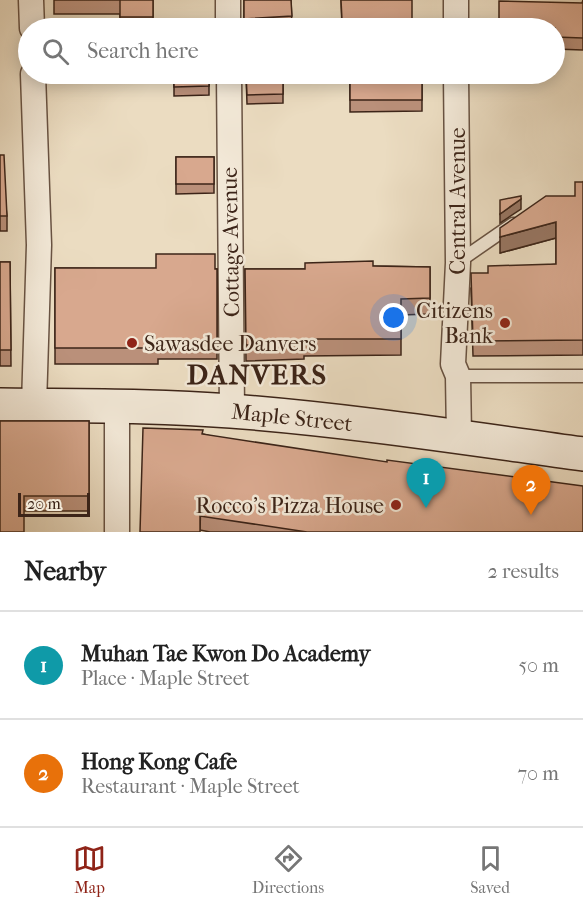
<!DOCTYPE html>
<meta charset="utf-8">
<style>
body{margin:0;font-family:"IM FELL French Canon",serif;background:#f6f6f6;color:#222}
.scale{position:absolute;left:18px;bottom:15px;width:72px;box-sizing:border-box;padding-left:6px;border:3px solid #3c2418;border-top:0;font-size:16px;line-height:21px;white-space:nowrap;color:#3c2418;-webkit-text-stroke:4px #f2e8d7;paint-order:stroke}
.you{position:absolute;left:394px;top:318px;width:21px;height:21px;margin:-15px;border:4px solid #fff;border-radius:50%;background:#1a73e8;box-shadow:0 0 0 9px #1a73e833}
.badge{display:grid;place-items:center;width:39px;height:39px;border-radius:50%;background:#8f2418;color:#fff;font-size:20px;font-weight:700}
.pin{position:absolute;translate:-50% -50px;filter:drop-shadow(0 2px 3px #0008)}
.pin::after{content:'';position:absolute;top:32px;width:21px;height:18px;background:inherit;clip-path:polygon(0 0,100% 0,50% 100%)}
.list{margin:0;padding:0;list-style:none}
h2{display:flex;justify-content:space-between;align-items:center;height:78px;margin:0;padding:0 24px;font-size:26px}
h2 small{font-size:20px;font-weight:400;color:#767676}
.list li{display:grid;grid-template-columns:39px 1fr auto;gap:18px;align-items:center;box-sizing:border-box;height:108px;padding:0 24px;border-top:2px solid #e0e0e0}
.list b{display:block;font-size:22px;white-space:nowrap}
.list p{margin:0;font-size:20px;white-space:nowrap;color:#767676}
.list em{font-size:20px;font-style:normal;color:#767676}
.icon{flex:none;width:33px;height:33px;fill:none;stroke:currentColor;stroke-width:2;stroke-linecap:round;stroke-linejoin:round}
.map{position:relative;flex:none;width:583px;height:532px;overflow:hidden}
.search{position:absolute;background:#fff;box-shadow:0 3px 15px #0003;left:18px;right:18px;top:18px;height:66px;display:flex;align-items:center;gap:15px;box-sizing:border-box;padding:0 21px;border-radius:33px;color:#767676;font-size:22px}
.sheet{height:294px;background:#fff}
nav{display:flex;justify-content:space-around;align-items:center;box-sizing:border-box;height:84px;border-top:2px solid #e0e0e0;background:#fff;font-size:16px;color:#767676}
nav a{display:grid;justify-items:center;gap:3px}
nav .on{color:#8f2418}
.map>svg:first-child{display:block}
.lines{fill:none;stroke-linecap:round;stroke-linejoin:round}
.lane-casing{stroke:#685242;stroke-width:15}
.street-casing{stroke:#685242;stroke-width:27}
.secondary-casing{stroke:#3c2418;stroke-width:36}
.lane{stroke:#f2e8d7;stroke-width:12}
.street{stroke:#f2e8d7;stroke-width:24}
.secondary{stroke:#f2e8d7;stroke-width:33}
.wall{fill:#ba907a;stroke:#3c2418;stroke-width:1.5}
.shaded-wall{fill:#977663;stroke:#3c2418;stroke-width:1.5}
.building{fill:#d8a88e;stroke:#3c2418;stroke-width:1.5}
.poi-dot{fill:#8f2418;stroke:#f2e8d7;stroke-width:2}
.labels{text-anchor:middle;stroke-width:5;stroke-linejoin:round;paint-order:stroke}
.street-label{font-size:22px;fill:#3c2418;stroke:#f2e8d7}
.poi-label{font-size:22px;fill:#3c2418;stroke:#f2e8d7;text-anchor:end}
.district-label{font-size:28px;font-weight:bold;letter-spacing:1.5px;fill:#3c2418;stroke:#f2e8d7}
</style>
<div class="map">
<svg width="583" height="532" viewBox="0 0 583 532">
<rect width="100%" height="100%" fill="#ebdcc1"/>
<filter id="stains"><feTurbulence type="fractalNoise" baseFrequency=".00333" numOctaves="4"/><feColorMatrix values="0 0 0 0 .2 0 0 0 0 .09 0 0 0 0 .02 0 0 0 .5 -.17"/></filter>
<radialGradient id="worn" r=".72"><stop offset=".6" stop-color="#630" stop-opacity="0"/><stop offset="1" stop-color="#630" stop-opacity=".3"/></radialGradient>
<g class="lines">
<defs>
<path id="lane" d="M458,262L513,224
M458,376H583"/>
<path id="street" d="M31,0L32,28
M228,0V28
M456,0V28
M33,74L39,245L34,405
M229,74L232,411
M456,74L458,263L453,364L458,376L459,436
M117,532V405"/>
<path id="secondary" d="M0,405C77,406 154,405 231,411C349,420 466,438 583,454"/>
</defs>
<use href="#lane" class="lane-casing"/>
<use href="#street" class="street-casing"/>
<use href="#secondary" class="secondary-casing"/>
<use href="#lane" class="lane"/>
<use href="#street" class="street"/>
<use href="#secondary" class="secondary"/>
</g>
<path class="wall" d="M54,0H153V28H120V14H54Z
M244,0H291L292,26L244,28Z
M341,0L412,28H342Z
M583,0V50L555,49V28L582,3Z
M174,74H209V95L174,96Z
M246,74H283V103L247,104Z
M350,74H422V111L350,112Z
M0,155L7,216V231H0Z
M176,157H214V193L176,194Z
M583,182V355L473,356L471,288L488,273L556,264V238L500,253L575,196Z
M0,262H10L11,366H0Z
M373,266L430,267V314L401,315V355L304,356V359L246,361L245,269H305Z
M55,268L217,269V359H158V364H55Z
M0,421H89V511H24Z
M203,434L583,532H210L200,530Z"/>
<path class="shaded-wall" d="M521,199V209L500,223V214Z
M556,222V238L500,253V237Z"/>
<path class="building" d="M120,0H153V17H120Z
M244,0H291L292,16L244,19Z
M341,0H412V28H349V19L342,20Z
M583,0V38L555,37V28H499V1L583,3Z
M174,74H209V86L174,87Z
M246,74H283V94L247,95Z
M350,74H422V100H350Z
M0,155H4L7,216H0Z
M176,157H214V184H176Z
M575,182H583V340L473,341L471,273H488V266L556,264V222L500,237V228L546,196H575Z
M521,196V199L500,214V200Z
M156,254H215V269H217V343H158V348H55V268H156Z
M373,261V266L430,267V298L401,299V339H304V343L246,345L245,269H305V263Z
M0,262H10L11,350H0Z
M0,421H89V496H24V532H0Z
M143,428L203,430L202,434L387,462V460L583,486V532H307L200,516V532H140Z"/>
<g class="poi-dot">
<circle cx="505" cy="323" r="6"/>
<circle cx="132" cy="343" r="6"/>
<circle cx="396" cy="505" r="6"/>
</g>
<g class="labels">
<g class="street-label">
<text transform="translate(457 201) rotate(-90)" y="8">Central Avenue</text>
<text transform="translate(230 242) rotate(-91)" y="8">Cottage Avenue</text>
<text transform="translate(292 417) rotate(6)" y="8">Maple Street</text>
</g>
<g class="poi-label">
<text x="493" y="318">Citizens<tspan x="493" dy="25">Bank</tspan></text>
<text x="144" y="351" text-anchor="start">Sawasdee Danvers</text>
<text x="384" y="513">Rocco's Pizza House</text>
</g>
<g class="district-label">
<text x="257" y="384">DANVERS</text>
</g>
</g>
<rect width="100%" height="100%" filter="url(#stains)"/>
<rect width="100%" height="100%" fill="url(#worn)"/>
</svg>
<div class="scale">20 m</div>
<div class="you"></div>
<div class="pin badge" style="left:426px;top:508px;background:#0f9aa8">1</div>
<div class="pin badge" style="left:531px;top:515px;background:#e8710a">2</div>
<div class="search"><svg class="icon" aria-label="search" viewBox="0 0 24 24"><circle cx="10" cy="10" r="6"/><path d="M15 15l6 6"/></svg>Search here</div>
</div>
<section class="sheet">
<h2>Nearby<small>2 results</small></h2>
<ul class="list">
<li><span class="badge" style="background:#0f9aa8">1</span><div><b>Muhan Tae Kwon Do Academy</b><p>Place · Maple Street</p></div><em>50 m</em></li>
<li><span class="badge" style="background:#e8710a">2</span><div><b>Hong Kong Cafe</b><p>Restaurant · Maple Street</p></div><em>70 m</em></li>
</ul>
</section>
<nav>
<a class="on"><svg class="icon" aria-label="map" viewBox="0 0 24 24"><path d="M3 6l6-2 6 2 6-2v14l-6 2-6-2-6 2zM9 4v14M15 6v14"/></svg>Map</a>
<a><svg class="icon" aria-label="directions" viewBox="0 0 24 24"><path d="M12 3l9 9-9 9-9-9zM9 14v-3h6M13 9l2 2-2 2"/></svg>Directions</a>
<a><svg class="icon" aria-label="saved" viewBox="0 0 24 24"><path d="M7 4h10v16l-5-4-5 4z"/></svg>Saved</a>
</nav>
